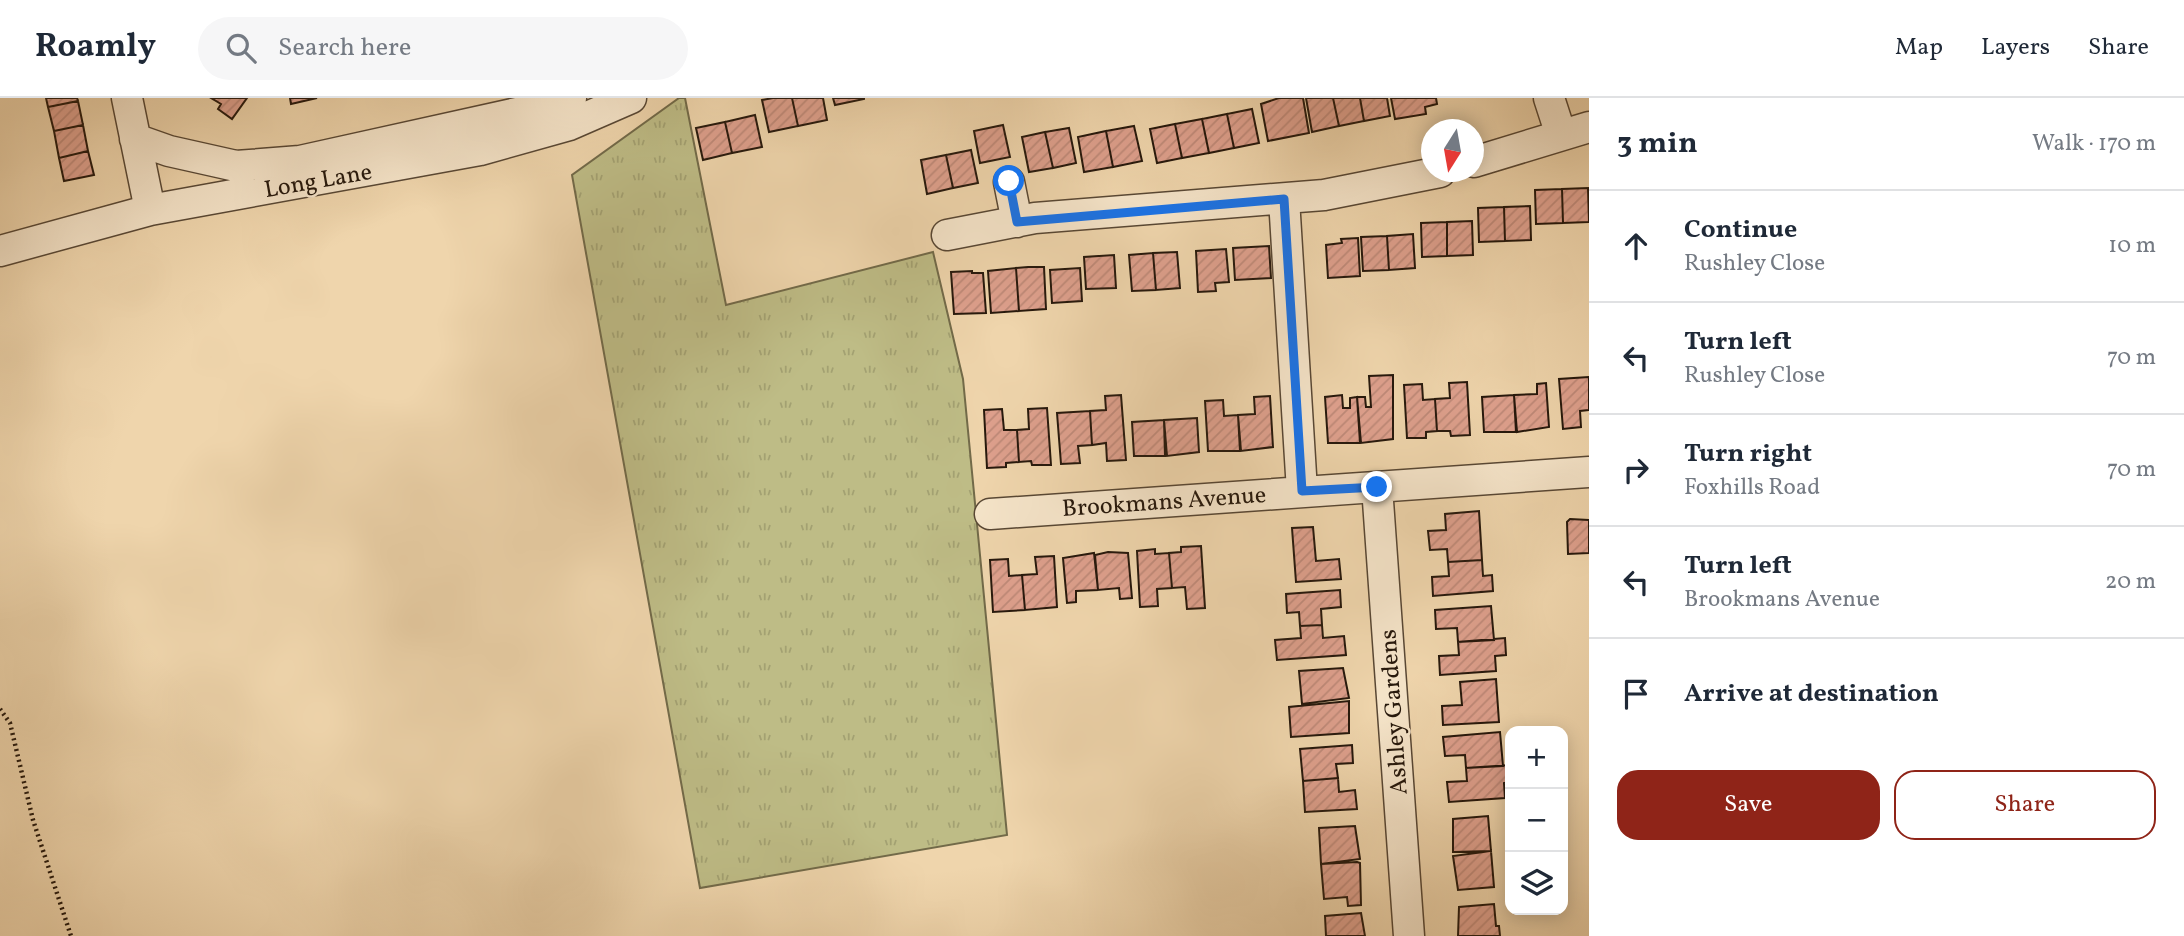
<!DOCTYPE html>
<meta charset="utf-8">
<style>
body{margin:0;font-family:Vollkorn,serif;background:#f6f6f7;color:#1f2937}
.controls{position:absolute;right:21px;bottom:21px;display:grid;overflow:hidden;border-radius:14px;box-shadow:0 4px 18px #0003}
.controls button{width:63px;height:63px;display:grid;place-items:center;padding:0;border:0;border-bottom:2px solid #e0e1e3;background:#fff;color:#1f2937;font:35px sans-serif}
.compass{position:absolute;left:1421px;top:21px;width:63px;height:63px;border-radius:50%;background:#fff;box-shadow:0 4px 18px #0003;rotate:191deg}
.stop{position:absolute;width:21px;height:21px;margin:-16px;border:5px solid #1a73e8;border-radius:50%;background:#fff}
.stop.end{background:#1a73e8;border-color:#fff;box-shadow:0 2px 7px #0008}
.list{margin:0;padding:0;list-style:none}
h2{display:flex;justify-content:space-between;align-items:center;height:91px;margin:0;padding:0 28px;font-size:30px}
h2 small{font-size:23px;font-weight:400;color:#747a83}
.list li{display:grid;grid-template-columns:46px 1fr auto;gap:21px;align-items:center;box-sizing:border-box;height:112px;padding:0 28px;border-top:2px solid #e0e1e3}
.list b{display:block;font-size:26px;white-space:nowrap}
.list p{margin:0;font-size:23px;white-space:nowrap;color:#747a83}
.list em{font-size:23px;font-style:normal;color:#747a83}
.actions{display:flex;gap:14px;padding:21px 28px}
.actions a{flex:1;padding:16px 0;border:2px solid #8f2418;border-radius:21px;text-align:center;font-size:24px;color:#8f2418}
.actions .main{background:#8f2418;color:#fff}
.icon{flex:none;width:38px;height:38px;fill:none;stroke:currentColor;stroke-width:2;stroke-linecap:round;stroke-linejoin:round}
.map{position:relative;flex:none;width:1589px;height:838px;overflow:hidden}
header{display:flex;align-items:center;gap:42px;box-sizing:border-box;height:98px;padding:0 35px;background:#fff;border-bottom:2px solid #e0e1e3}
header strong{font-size:33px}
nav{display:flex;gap:38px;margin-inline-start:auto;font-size:24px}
.search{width:490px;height:63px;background:#f6f6f7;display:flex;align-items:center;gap:18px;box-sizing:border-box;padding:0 24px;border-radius:38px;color:#747a83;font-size:26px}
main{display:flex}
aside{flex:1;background:#fff}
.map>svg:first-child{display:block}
.grass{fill:url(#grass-tufts);stroke:#726a49;stroke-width:2}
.building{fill:url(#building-hatch);stroke:#26180c;stroke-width:2}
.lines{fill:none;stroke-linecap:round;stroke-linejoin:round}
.street-casing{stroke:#584734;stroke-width:33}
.path{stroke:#26180c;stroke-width:4.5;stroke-dasharray:2 3.5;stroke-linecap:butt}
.street{stroke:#f5e4c9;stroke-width:30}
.route{stroke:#1a73e8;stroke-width:9}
.labels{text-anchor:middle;stroke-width:5;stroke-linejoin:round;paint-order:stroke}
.street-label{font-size:24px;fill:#26180c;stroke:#f5e4c9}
</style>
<header>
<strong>Roamly</strong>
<div class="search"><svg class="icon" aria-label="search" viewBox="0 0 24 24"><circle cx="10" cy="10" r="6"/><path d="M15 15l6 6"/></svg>Search here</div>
<nav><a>Map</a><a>Layers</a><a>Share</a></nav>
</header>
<main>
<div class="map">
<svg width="1589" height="838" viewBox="0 0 1589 838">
<defs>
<pattern id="grass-tufts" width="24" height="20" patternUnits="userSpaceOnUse" patternTransform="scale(1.75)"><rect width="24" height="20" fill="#bebc86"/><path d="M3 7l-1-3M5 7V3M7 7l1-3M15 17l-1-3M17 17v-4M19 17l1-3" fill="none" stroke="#a3a172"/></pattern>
<pattern id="building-hatch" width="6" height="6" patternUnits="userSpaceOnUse" patternTransform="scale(1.75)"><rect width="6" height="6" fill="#dea08d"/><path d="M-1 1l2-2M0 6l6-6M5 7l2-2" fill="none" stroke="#be8978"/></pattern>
</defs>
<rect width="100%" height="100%" fill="#efd5ac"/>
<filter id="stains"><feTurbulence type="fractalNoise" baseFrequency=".00286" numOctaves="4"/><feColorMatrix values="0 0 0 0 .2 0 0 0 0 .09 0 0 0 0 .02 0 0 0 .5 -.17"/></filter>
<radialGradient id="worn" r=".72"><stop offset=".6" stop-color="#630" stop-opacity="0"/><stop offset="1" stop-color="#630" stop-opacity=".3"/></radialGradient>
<path class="grass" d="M679,0H685L726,207L933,154L963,281L1007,737L700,790L572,77Z"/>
<path class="building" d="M46,0H77L78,3L48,9Z
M211,0H247L232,21L218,11L221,6Z
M290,0H317L291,6Z
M773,0H792L798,28L769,34L762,2Z
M792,0H823L827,22L798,28Z
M833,0H864V1L835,7Z
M1279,0H1303L1309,35L1268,43L1261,6Z
M1306,0H1333L1339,28L1312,34Z
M1333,0H1360L1364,23L1339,28Z
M1360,0H1387L1390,18L1364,23Z
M1391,0H1436L1437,6L1425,9L1426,16L1395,21Z
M78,3L83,27L54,33L48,9Z
M1252,11L1259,45L1234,50L1227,16Z
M1227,16L1234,50L1209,55L1202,21Z
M755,17L762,49L732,55L725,24Z
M1202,21L1209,55L1182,60L1175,26Z
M725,24L732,55L703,62L696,30Z
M1175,26L1182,60L1157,65L1150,31Z
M83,27L88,53L59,60L54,33Z
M1003,27L1010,59L980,65L974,33Z
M1134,28L1142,63L1113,69L1106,33Z
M1069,30L1076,65L1053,70L1045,34Z
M1106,33L1113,69L1084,74L1078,39Z
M1045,34L1053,70L1029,74L1022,39Z
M971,52L978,85L953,90L946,57Z
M88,53L94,77L64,83L59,60Z
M946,57L953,90L927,96L921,62Z
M1588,90L1589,124L1563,125L1562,91Z
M1562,91L1563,125L1536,126L1535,92Z
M1530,108L1531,142L1505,143L1504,109Z
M1504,109L1505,143L1479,144L1478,110Z
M1472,123L1473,157L1447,158V124Z
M1447,124V158L1422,159L1421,125Z
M1413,136L1415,170L1389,172L1387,138Z
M1387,138L1389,172L1363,173L1361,139Z
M1358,140L1360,178L1328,180L1326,147L1342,145L1341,141Z
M1269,148L1271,180L1235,182L1233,150Z
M1226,151L1229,184L1215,185L1216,193L1198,194L1196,153Z
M1177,154L1180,190L1156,192L1153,155Z
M1153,155L1156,192L1132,193L1129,157Z
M1114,157L1116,190L1086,191L1084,159Z
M1028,169H1044L1046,211L1019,213L1016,170Z
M1016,170L1019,213L991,215L988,173Z
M1080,170L1082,203L1052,205L1050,172Z
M972,173V175H983L986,215L954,216L951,174Z
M1393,277V341L1361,345L1357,299H1365L1366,309H1371L1369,278Z
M1589,279V312L1580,313L1581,329L1563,331L1559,281Z
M1467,284L1470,337L1451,338L1450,333H1437L1435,301L1450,300L1449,285Z
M1546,285L1549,329L1517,334L1514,297L1537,296V286Z
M1422,286L1423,302L1435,301L1437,333L1426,334V340H1407L1404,287Z
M1121,297L1126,362L1107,363L1106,345L1092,347L1090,313L1106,312L1105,298Z
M1342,297L1343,310H1350V300L1357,299L1360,345H1328L1325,299Z
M1514,297L1516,334H1484L1482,299Z
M1270,298L1273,349L1241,353L1238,317L1255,316L1254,299Z
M1223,302L1224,318L1238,317L1240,353H1208L1205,303Z
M1047,310L1051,367H1032L1031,363L1019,364L1017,332L1029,331L1028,311Z
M1002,311L1004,332H1017L1019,364L1006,365V369L987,370L984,312Z
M1090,313L1092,347L1078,348L1080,365L1061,366L1057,315Z
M1197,320L1199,354L1167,358L1164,322Z
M1164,322L1165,358H1134L1132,324Z
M1479,413L1482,462L1448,464L1447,451L1430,452L1428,433L1446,432L1445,416Z
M1570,421L1589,422V455L1568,456L1567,424Z
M1313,429L1316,463L1339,461L1341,481L1296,484L1292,430Z
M1201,448L1205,510L1187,511L1185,489L1172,490L1169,455L1181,454V449Z
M1155,451V456L1169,455L1172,490L1157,491L1158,508L1140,509L1137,453Z
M1108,454L1128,455L1132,500L1120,501L1119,490L1098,492L1095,457Z
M1094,455L1098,492L1076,493V504L1067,505L1063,460Z
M1054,458L1057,509L1025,512L1022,477L1037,476L1035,459Z
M1008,461L1009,478L1022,477L1025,512L993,514L990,462Z
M1482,462L1483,478L1492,477L1493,493L1433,498L1432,479L1449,478L1448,464Z
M1340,492L1341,509L1321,511L1322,527L1300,528L1299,514L1287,515L1286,496Z
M1491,508L1494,542L1458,544L1457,530L1436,531L1435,512Z
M1322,527L1323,540L1344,538L1346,557L1277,562L1275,542L1301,540L1300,528Z
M1505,540L1506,557L1495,558L1496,573L1440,577L1439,558L1459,557L1458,544Z
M1343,570L1349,600L1302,606L1299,573Z
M1496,581L1499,624L1443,627L1442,608L1462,607L1460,584Z
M1349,603V635L1291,639L1289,609Z
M1500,634L1503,668L1466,670L1465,657L1445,658L1443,639Z
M1352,647L1353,665L1336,666L1338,680L1303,683L1300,651Z
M1510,667V684L1504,685L1505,700L1449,704L1447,684L1467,683L1466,670Z
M1338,680L1339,694L1355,692L1357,711L1305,714L1303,683Z
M1488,718L1491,753L1453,754V721Z
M1355,728L1360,761L1321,766L1319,730Z
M1491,753L1494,789L1458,792L1453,758Z
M1357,764L1360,765L1361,807L1348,808L1347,799L1324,801L1321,766Z
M1494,806L1496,828H1499L1500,838H1458L1459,809Z
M1361,815L1365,838H1326L1325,818Z"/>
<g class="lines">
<defs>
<path id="street" d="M127,0L150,112
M1549,0L1561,37
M135,41L169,53L236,68L300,63L562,5L571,0
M1474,64L1589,29
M1009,84L1017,124
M1284,101L1302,393
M947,137L1035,120L1324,97L1440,74
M0,153L150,112L480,52L569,27L631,0
M1377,389L1409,838
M990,416L1589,374"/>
</defs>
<use href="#street" class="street-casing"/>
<path class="path" d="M0,611L10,625L33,722L71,838"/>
<use href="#street" class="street"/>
</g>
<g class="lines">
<path class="route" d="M1009,83L1017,124L1284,101L1302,393L1377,389"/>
</g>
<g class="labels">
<g class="street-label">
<text transform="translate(318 82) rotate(-10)" y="8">Long Lane</text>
<text transform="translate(1164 403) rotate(-4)" y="8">Brookmans Avenue</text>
<text transform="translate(1393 614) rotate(-94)" y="8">Ashley Gardens</text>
</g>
</g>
<rect width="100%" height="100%" filter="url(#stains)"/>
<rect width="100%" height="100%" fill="url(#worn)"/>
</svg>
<div class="controls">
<button>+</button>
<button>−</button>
<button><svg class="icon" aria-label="layers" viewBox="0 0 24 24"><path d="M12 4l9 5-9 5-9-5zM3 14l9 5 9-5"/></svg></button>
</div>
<svg class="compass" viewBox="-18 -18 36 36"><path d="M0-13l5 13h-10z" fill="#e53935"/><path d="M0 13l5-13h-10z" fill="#747a83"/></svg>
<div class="stop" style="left:1009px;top:83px"></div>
<div class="stop end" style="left:1377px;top:389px"></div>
</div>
<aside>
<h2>3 min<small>Walk · 170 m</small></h2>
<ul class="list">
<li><svg class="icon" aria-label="ahead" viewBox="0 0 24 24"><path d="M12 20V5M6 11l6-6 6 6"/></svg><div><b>Continue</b><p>Rushley Close</p></div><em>10 m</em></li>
<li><svg class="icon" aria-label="left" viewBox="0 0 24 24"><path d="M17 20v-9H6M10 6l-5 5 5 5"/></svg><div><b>Turn left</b><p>Rushley Close</p></div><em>70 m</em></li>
<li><svg class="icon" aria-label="right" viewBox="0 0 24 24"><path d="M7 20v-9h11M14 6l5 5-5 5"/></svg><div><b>Turn right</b><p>Foxhills Road</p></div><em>70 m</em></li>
<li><svg class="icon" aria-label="left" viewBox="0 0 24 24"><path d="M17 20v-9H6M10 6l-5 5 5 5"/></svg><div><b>Turn left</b><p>Brookmans Avenue</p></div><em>20 m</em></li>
<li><svg class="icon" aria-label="arrive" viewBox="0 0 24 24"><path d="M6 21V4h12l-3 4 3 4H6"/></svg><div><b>Arrive at destination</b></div></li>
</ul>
<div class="actions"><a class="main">Save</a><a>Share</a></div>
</aside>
</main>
